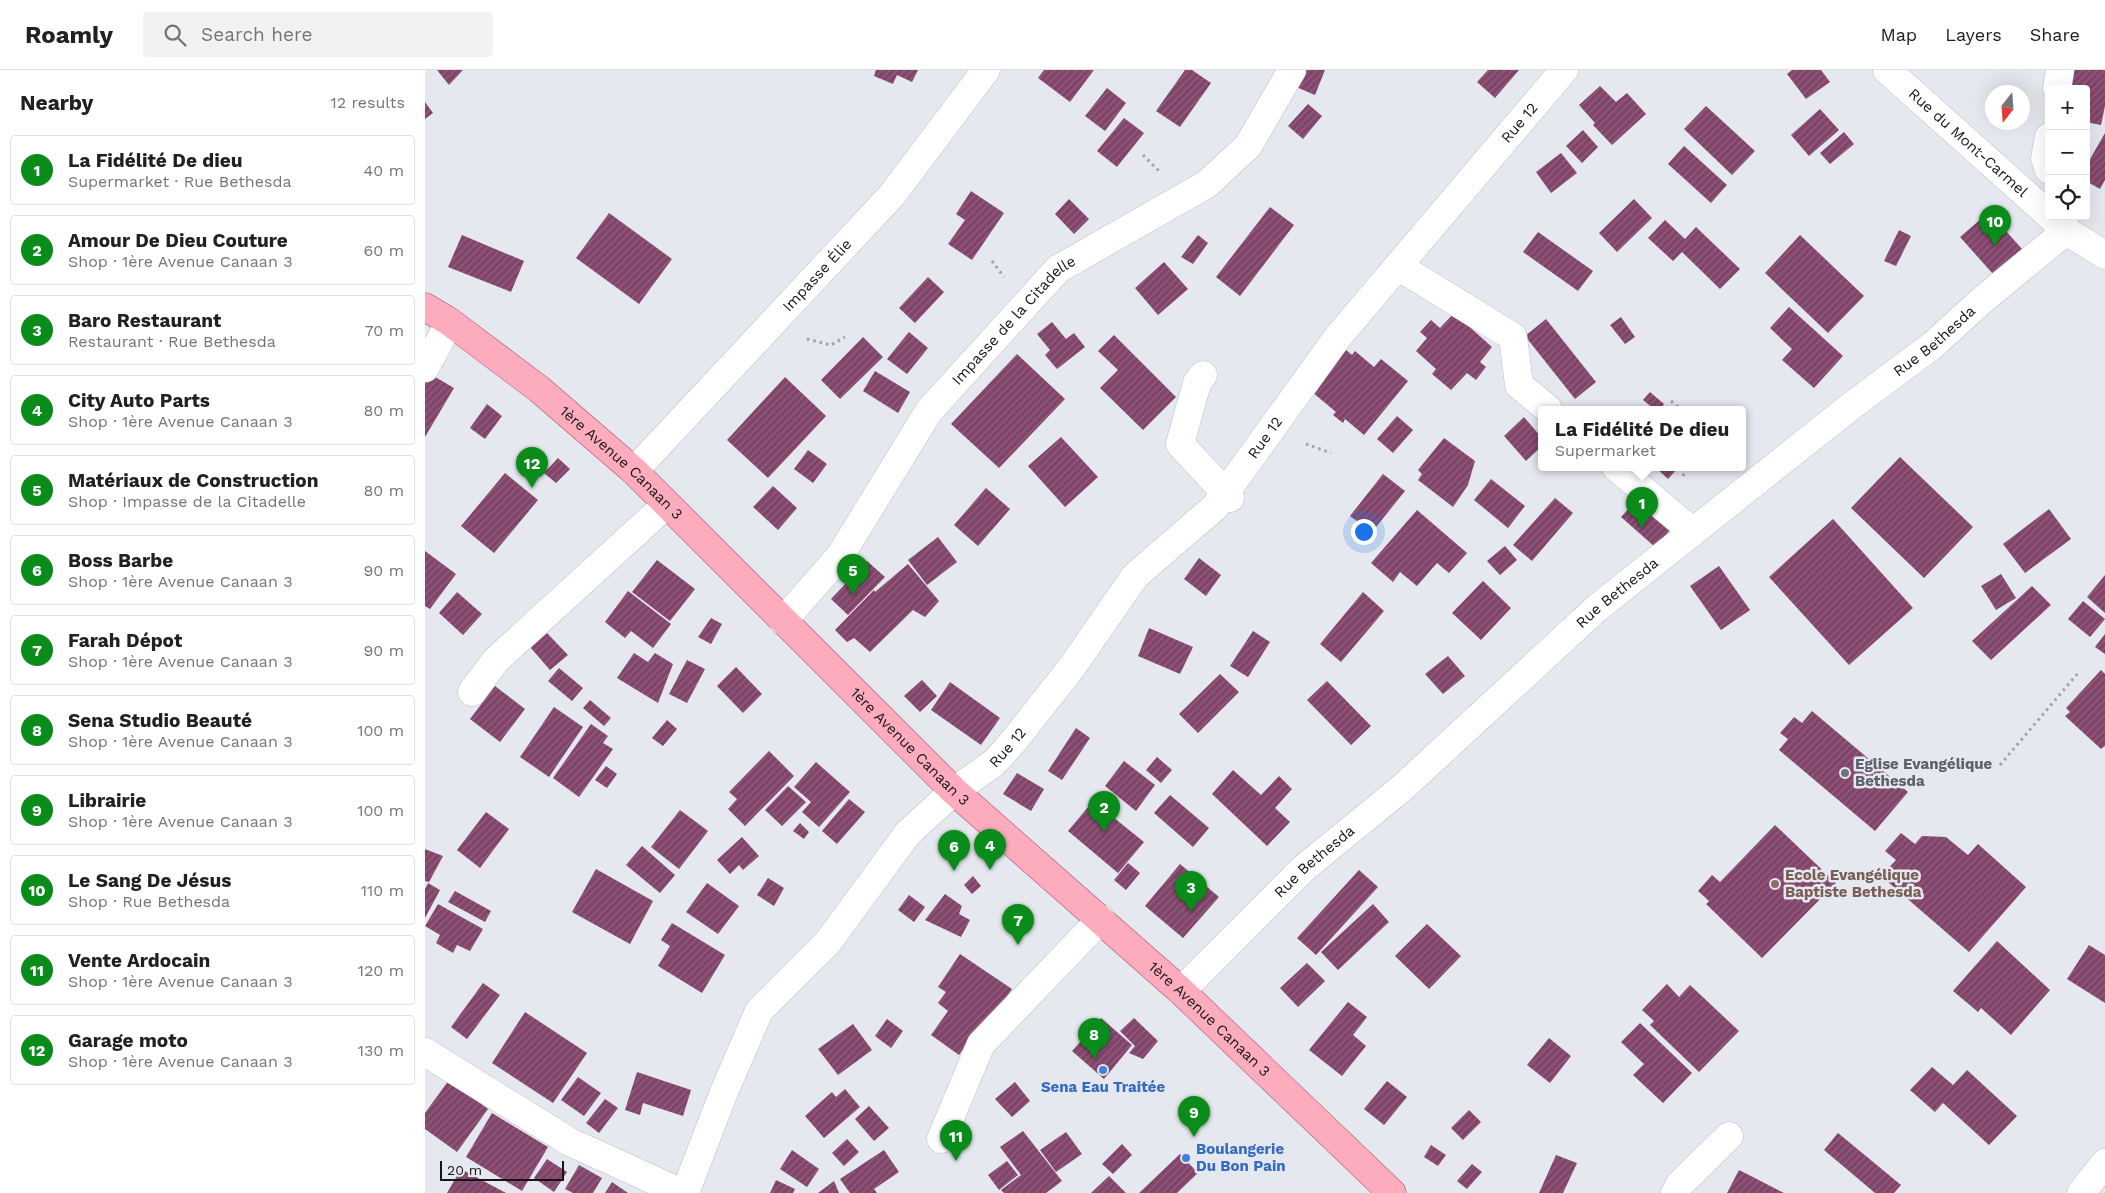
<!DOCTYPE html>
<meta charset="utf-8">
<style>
body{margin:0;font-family:"Work Sans",sans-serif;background:#f2f2f2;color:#202124}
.controls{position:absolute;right:15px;top:15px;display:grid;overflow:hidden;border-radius:5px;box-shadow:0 5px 20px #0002}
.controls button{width:45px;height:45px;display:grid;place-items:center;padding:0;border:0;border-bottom:1px solid #e0e0e0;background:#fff;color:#202124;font:25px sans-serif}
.compass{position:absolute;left:1560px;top:15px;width:45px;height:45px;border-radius:50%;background:#fff;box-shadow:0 5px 20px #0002;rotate:197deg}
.scale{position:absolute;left:15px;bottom:12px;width:124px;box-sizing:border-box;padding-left:5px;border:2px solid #161619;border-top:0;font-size:14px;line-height:18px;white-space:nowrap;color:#161619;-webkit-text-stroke:4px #e6e8ef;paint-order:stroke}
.you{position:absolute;left:938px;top:461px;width:18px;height:18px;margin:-12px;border:4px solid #fff;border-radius:50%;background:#1a73e8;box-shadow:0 0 0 8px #1a73e833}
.badge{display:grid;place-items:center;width:32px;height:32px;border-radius:50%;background:#098c19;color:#fff;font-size:16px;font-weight:700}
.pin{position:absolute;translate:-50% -41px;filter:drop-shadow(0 1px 2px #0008)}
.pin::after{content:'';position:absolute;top:26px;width:18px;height:15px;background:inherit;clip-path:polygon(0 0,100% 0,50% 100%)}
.popup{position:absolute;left:1113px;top:336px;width:208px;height:65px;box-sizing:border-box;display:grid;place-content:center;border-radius:5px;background:#fff;filter:drop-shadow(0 1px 4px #0005);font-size:16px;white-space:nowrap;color:#757577}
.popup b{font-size:19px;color:#202124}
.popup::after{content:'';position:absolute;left:50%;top:100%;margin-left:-10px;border:10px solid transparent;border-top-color:#fff}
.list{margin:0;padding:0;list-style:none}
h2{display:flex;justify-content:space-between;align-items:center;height:65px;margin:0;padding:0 20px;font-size:21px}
h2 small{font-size:16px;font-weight:400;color:#757577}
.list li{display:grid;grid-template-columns:32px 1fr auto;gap:15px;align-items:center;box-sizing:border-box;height:70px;margin:0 10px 10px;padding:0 10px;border:1px solid #e0e0e0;border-radius:5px}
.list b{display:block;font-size:19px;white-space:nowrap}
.list p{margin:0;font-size:16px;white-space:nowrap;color:#757577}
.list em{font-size:16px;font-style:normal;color:#757577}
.icon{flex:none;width:28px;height:28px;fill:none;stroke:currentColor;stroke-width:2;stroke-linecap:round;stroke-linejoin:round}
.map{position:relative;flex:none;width:1680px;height:1123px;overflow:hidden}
header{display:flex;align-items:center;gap:30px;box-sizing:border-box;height:70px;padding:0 25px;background:#fff;border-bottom:1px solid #e0e0e0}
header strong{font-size:24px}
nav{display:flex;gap:28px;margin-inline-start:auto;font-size:18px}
.search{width:350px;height:45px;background:#f2f2f2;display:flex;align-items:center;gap:12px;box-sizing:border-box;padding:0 18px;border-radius:5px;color:#757577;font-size:19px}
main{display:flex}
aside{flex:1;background:#fff}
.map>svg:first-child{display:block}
.building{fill:url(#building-hatch)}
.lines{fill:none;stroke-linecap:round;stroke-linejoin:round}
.minor-casing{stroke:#bcbec5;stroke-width:29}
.major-casing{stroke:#aa5367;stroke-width:29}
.path{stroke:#a1a2a8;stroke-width:3;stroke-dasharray:2.5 4;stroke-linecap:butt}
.minor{stroke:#fff;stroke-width:28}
.major{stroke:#fcacbd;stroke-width:28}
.worship-dot{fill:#6b7280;stroke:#e6e8ef;stroke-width:2}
.education-dot{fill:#8d6e63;stroke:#e6e8ef;stroke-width:2}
.shop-dot{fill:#3f7fe0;stroke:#e6e8ef;stroke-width:2}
.labels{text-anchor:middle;stroke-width:5;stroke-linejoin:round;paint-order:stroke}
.street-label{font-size:15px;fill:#161619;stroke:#e6e8ef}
.worship-label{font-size:15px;font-weight:bold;fill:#5b616d;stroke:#e6e8ef;text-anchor:start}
.education-label{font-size:15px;font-weight:bold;fill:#785e54;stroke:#e6e8ef;text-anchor:start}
.shop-label{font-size:15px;font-weight:bold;fill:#366cbe;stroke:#e6e8ef}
</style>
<header>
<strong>Roamly</strong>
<div class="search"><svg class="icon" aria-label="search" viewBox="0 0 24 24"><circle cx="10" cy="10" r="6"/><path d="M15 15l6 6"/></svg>Search here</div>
<nav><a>Map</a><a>Layers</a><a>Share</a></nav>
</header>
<main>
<aside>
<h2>Nearby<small>12 results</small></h2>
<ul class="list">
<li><span class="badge">1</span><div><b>La Fidélité De dieu</b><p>Supermarket · Rue Bethesda</p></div><em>40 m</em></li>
<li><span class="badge">2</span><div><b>Amour De Dieu Couture</b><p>Shop · 1ère Avenue Canaan 3</p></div><em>60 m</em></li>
<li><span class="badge">3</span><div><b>Baro Restaurant</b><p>Restaurant · Rue Bethesda</p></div><em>70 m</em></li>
<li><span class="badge">4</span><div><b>City Auto Parts</b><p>Shop · 1ère Avenue Canaan 3</p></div><em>80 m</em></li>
<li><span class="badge">5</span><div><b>Matériaux de Construction</b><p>Shop · Impasse de la Citadelle</p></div><em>80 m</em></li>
<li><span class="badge">6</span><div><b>Boss Barbe</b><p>Shop · 1ère Avenue Canaan 3</p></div><em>90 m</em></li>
<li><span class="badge">7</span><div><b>Farah Dépot</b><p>Shop · 1ère Avenue Canaan 3</p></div><em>90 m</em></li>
<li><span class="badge">8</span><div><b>Sena Studio Beauté</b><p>Shop · 1ère Avenue Canaan 3</p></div><em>100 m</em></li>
<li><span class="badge">9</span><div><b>Librairie</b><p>Shop · 1ère Avenue Canaan 3</p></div><em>100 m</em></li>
<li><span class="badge">10</span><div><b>Le Sang De Jésus</b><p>Shop · Rue Bethesda</p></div><em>110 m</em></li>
<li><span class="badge">11</span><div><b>Vente Ardocain</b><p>Shop · 1ère Avenue Canaan 3</p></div><em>120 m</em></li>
<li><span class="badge">12</span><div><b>Garage moto</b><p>Shop · 1ère Avenue Canaan 3</p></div><em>130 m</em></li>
</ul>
</aside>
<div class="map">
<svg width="1680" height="1123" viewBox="0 0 1680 1123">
<defs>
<pattern id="building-hatch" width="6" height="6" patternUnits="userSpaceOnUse" patternTransform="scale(1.25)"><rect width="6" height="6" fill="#82446a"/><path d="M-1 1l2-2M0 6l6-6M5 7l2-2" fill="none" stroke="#90617e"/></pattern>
</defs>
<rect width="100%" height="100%" fill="#e6e8ef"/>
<path class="building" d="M12,0H38L24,15Z
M451,0H493L487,12L472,5L468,14L449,6Z
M619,0H669L645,32L613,8Z
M760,0H767L786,13L755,57L731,41Z
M878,0H900L890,25L871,17Z
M1063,0H1094L1070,28L1052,12Z
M1367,0H1396L1405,12L1381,29L1362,4Z
M1648,0H1680V36L1676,55L1661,52V19H1644Z
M1175,16L1191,32L1202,23L1221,44L1187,75L1168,55L1170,53L1154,35Z
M682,18L701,33L680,61L660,46Z
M0,32L8,43L0,49Z
M883,34L897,46L878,69L863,56Z
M1281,36L1330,81L1307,105L1259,59Z
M1395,39L1414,60L1384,86L1366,65Z
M699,48L719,63L692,97L672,81Z
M1158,60L1173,77L1157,93L1141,76Z
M1419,62L1429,74L1405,94L1395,83Z
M1680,63V110L1675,119L1661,111V96Z
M1259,76L1302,115L1286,133L1243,94Z
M1136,83L1152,103L1126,123L1111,102Z
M546,121L579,143L547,190L523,174L540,150L531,144Z
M644,129L664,149L649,164L630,144Z
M1209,129L1227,148L1192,182L1174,163Z
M845,137L869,155L815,226L791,207Z
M1564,142L1597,179L1568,204L1535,167Z
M184,143L247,189L214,234L151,188Z
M1240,150L1260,169L1271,157L1315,199L1295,219L1257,182L1248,191L1223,168Z
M1474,160L1486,166L1471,196L1459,191Z
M1113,162L1168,201L1153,221L1098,182Z
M37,165L99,191L86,222L23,197Z
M773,165L783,173L768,194L756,187Z
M1375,165L1439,226L1403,263L1340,203Z
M739,192L763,219L733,245L710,218Z
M503,207L519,222L490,253L474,238Z
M1364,237L1418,286L1389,318L1357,290L1367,279L1345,258Z
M1029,243L1067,277L1055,292L1061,297L1051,310L1042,303L1026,320L1007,304L1011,299L991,281L1002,268L995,262L1006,250L1015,258Z
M1196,247L1210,267L1200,274L1185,255Z
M1121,249L1171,312L1150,329L1100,266Z
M627,252L641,269L649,263L660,277L632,299L620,285L625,280L612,264Z
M484,262L503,278L482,304L462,289Z
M689,265L751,327L718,360L675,318L693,300L673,281Z
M438,267L458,287L415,329L396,310Z
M921,280L927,285L930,281L949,297L956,289L983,311L939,365L920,349L918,353L908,345L911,342L887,322Z
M592,284L640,329L574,398L526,354Z
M450,301L485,322L473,343L438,321Z
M5,304L29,318L0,367V313Z
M360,307L401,346L343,408L302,370Z
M1225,322L1239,334L1235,339H1229L1218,330Z
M62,334L77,346L60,369L45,358Z
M972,346L988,360L968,383L952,369Z
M1099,347L1117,368V376L1101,391L1079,366Z
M636,367L673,407L640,437L603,396Z
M1019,368L1050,391L1043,415L1028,437L993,410L997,404L993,400Z
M383,380L402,394L388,413L369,399Z
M1475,387L1548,457L1499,508L1426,438Z
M133,388L145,399L131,413L119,403Z
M1230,397H1254L1243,409Z
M80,403L113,430L69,483L36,456Z
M958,404L980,421L947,462L925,446Z
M1066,409L1100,436L1083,458L1049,430Z
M348,416L372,438L353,460L328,437Z
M561,418L585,439L553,476L529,455Z
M1130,428L1148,443L1107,491L1088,475Z
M1213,428L1247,458L1230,477L1196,447Z
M1624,439L1646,469L1600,503L1578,474Z
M992,440L1042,483L1024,503L1012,493L992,516L975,502L968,512L946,493Z
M1408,449L1488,538L1424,595L1344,507Z
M513,467L532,492L502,515L483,490Z
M1080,476L1092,490L1075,505L1062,491Z
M0,481L31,504L5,539L0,536Z
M774,488L796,505L781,526L759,509Z
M232,490L270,519L245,551L207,522Z
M442,491L460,507L423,545L406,529Z
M483,494L514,531L500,547L488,540L445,582L429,568L422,572L410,560L449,520L450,522Z
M1294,496L1325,540L1296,560L1265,516Z
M1576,504L1591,528L1571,540L1556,516Z
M1680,505V543L1662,527Z
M1058,511L1086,538L1056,570L1027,543Z
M1607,516L1626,535L1566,590L1547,571Z
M203,521L246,554L228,578L206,561L200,568L180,552Z
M32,522L57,544L38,565L14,543Z
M938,522L959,541L916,592L895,574Z
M1658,531L1680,549L1665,567L1643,549Z
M286,548L297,554L286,574L273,567Z
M724,558L768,577L755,604L713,586Z
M828,561L845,572L823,607L805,596Z
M122,563L143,585L125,600L105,577Z
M1680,564V584L1670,577Z
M209,583L223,592L230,583L248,594L233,633L192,608Z
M1023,586L1040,606L1018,624L1000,604Z
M262,590L280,599L262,633L244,624Z
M311,597L337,624L318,643L292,616Z
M134,598L158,618L147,631L123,611Z
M1676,600L1680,604V676L1676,679L1640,646L1645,642L1641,638Z
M795,604L814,622L773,663L754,644Z
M497,610L512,626L495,642L479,626Z
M902,611L946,656L926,675L882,630Z
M525,612L575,648L556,675L506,640Z
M70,616L100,639L75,672L45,649Z
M165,630L186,648L179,656L158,638Z
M129,637L158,657L124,707L95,687Z
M1387,641L1483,722L1450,761L1354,680L1363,669L1355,663L1369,647L1377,653Z
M242,650L252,659L238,676L227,668Z
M166,654L183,666L178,673L188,679L154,727L128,708Z
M651,658L665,668L637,710L623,701Z
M344,681L369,706L320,756L303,739L312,729L304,722Z
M732,687L747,700L736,713L721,700Z
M699,691L730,715L711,741L680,716Z
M391,692L425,722L394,757L377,742L386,732L369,717Z
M181,696L192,704L182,718L170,710Z
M808,700L836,725L854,706L867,719L850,738L865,752L842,776L787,724Z
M592,703L619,719L606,741L578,724Z
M363,716L381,732L357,756L340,740Z
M745,725L784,758L768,777L729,743Z
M424,729L440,742L412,774L397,761Z
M668,731L719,772L693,803L643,761Z
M255,740L283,761L254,799L226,777Z
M61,742L84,759L55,798L32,780Z
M375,753L384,762L379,769L368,761Z
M1350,755L1411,813L1337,888L1281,834L1284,831L1273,821L1287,805L1295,812Z
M1476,763L1490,774L1497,766L1521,767L1543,785L1553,774L1601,817L1544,882L1456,806L1471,790L1460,781Z
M317,767L334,786L318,800L314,795L305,804L292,790Z
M217,776L250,805L235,823L201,795Z
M0,779L18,786L4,812L0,811Z
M703,793L715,803L701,820L689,810Z
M755,794L794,827L758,868L720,836Z
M171,799L228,831L205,874L147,842Z
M934,800L953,817L891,885L872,868Z
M548,806L556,816L547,824L539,815Z
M343,808L359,818L349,836L332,825Z
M3,813L15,820L0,848V819Z
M282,813L314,836L293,864L261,842Z
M30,821L66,841L60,852L23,832Z
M520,824L537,836L534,844L545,850L536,867L500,850Z
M484,825L500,837L489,852L473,840Z
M13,834L58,859L45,881L32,875L28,883L11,873L15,865L0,856Z
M948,834L964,852L913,900L896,882Z
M247,853L300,885L277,923L233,896L245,876L236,870Z
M1002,854L1036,886L1004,919L970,886Z
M1572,871L1625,920L1586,965L1556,938L1553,942L1528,921Z
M1664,875L1680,885V933L1642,909Z
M535,884L587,919L559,959L554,956L534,985L506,965L523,941L513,933L521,922L513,917Z
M882,893L900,911L873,937L855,918Z
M58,913L75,925L42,969L26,957Z
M1242,914L1254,927L1265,915L1314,961L1274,1002L1225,955L1229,951L1217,940Z
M923,932L942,947L928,965L941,976L917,1006L884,980Z
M100,942L162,983L128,1033L67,993Z
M676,948L707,975L679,1009L647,981Z
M709,948L733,971L718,989L704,983L710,976L695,961Z
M462,949L478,961L466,978L450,966Z
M1215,953L1267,1003L1238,1033L1208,1005L1219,994L1196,972Z
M428,954L447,980L413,1005L393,979Z
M1124,968L1146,986L1125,1013L1102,995Z
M1507,997L1528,1015L1542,1000L1592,1046L1564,1075L1518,1033L1510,1042L1485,1020Z
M212,1002L266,1020L258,1046L218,1033L215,1045L200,1040Z
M153,1007L176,1023L159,1046L136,1030Z
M24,1010L63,1039L32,1082L0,1059V1043Z
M962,1011L982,1027L959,1055L939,1039Z
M590,1012L605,1031L587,1047L570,1029Z
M420,1019L435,1037L399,1068L380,1046L407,1022L411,1027Z
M180,1029L193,1038L174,1063L161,1053Z
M444,1036L464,1058L449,1071L430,1049Z
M1044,1040L1056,1052L1038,1070L1026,1058Z
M67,1043L123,1077L97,1121L41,1087Z
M598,1061L637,1111L621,1123H579L576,1120L596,1105L575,1077Z
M641,1062L657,1084L631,1102L615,1080Z
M1413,1063L1476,1115L1469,1123H1450L1399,1080Z
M422,1069L434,1082L419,1096L407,1083Z
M697,1074L707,1085L688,1104L677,1094Z
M1006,1075L1021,1085L1013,1096L999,1087Z
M367,1080L394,1099L382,1117L355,1099Z
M459,1080L474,1102L449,1119L452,1123H425L415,1109Z
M755,1084L773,1103L752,1123H714Z
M1131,1085L1152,1093L1138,1123H1114Z
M122,1089L142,1102L129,1122L109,1108Z
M582,1091L593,1105L574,1120L563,1105Z
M1047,1094L1057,1102L1042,1119L1032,1111Z
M154,1095L177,1108L168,1123H148L140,1119Z
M36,1099L81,1123H22Z
M1314,1100L1322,1104L1359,1123H1302Z
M684,1106L701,1123H666Z
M351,1110L370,1119L368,1123H345Z
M409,1111L414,1123H393Z
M187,1112L203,1123H180Z"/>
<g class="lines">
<defs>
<g id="minor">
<path id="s1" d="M1462,0L1624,145"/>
<path d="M1632,19L1635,0"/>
<path d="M1624,67L1620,88L1624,100"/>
<path d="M1628,149L1641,161L1680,185"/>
<path d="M973,196L1088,267L1094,315L1123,339"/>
<path d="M0,298L25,252"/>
<path d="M778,305L772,313L755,374L805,428"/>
<path d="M1191,397L1268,462"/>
<path id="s2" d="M209,401L467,125L561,0"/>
<path id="s3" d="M358,551L415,486L504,341L633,199L782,114L823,76L867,0"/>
<path d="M47,622L71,590L241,435"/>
<path id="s4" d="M756,921L879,798L977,718L1172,538L1425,337L1508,275L1555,232L1641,161L1637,146"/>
<path d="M0,982L145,1072L257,1123"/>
<path d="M516,1069L556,974L676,849"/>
<path id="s5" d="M260,1123L299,1022L334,941L403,872L483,763L529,721L569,693L587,673L647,597L710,506L790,437L912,268L1139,0"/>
<path d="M1250,1123L1255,1114L1304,1066"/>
<path d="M1656,1123L1680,1093"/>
</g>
<g id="major">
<path id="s6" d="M0,237L25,252L114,319L209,401L529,721L756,921L967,1123"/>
</g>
</defs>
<use href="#minor" class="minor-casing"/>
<use href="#major" class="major-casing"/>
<path class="path" d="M718,85L734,101
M567,191L579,207
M382,269L406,275L420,267
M1246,331L1256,339
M881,374L906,383
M1258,406L1262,397
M1575,695L1653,603"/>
<use href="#minor" class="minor"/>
<use href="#major" class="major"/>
</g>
<circle class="worship-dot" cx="1420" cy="703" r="5"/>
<circle class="education-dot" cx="1350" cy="814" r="5"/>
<g class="shop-dot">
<circle cx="678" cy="1000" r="5"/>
<circle cx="761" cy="1088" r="5"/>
</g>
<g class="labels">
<g class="street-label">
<text dy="5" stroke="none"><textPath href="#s5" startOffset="1371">Rue 12</textPath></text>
<text dy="5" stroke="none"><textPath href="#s1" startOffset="109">Rue du Mont-Carmel</textPath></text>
<text dy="5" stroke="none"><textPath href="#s2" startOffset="268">Impasse Élie</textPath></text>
<text dy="5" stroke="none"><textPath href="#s3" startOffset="381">Impasse de la Citadelle</textPath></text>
<text dy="5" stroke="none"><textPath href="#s4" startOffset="996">Rue Bethesda</textPath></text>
<text dy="5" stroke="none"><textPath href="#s5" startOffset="966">Rue 12</textPath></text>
<text dy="5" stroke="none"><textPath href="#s6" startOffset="251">1ère Avenue Canaan 3</textPath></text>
<text dy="5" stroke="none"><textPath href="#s4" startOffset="591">Rue Bethesda</textPath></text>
<text dy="5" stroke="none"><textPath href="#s5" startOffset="561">Rue 12</textPath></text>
<text dy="5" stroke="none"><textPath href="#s6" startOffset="656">1ère Avenue Canaan 3</textPath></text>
<text dy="5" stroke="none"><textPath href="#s4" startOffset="186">Rue Bethesda</textPath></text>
<text dy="5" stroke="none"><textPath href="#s6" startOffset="1061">1ère Avenue Canaan 3</textPath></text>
</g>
<g class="worship-label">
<text x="1430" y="699">Eglise Evangélique<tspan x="1430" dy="17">Bethesda</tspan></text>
</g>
<g class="education-label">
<text x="1360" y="810">Ecole Evangélique<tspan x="1360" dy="17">Baptiste Bethesda</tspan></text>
</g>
<g class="shop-label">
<text x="678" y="1022">Sena Eau Traitée</text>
<text x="771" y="1084" text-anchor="start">Boulangerie<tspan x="771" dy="17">Du Bon Pain</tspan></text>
</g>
</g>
</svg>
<div class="controls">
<button>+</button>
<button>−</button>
<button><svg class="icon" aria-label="locate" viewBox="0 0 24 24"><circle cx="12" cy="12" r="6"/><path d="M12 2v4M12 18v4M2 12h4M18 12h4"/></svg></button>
</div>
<svg class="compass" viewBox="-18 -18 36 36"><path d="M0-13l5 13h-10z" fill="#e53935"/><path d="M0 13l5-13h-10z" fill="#757577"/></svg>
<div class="scale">20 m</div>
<div class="you"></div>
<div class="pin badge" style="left:1217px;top:458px">1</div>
<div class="popup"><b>La Fidélité De dieu</b>Supermarket</div>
<div class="pin badge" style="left:679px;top:762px">2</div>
<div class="pin badge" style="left:766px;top:842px">3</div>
<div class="pin badge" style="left:565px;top:800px">4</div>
<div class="pin badge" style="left:428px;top:525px">5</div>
<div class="pin badge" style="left:529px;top:801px">6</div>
<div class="pin badge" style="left:593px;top:875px">7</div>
<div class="pin badge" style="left:669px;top:989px">8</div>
<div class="pin badge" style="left:769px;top:1067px">9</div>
<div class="pin badge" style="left:1570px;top:176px">10</div>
<div class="pin badge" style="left:531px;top:1091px">11</div>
<div class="pin badge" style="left:107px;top:418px">12</div>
</div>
</main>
